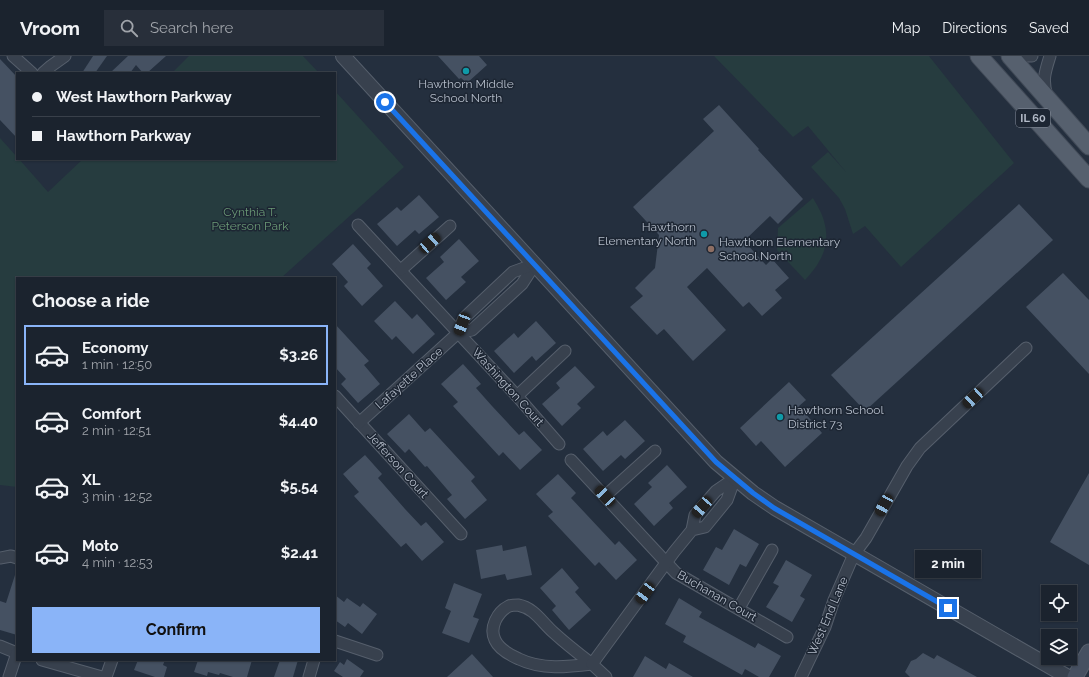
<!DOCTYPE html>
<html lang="en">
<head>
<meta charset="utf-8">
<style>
	body { margin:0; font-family:Raleway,sans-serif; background:#282f3a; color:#f1f3f6; height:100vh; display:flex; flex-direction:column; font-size:15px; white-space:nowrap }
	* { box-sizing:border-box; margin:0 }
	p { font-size:13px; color:#a0a4aa }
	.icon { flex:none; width:22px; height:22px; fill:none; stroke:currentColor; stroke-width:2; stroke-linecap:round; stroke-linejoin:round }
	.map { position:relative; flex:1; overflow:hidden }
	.sheet { position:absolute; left:16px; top:221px; width:320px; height:384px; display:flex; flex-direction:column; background:#1b232e; border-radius:0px; box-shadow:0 1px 3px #0004,0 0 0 1px #39404a }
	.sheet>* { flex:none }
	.guide { position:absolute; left:16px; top:16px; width:320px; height:88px; border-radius:0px; box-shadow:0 1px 3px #0004,0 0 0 1px #39404a; display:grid; align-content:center; height:88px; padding:0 16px; background:#1b232e }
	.fabs { position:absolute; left:1041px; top:529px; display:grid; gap:8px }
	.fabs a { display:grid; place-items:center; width:36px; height:36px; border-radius:0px; background:#1b232e; box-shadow:0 1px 3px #0004,0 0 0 1px #39404a; font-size:20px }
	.end { position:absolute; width:18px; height:18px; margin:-9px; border:5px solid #1a73e8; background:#fff; box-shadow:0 0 0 2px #fff }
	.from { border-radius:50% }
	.bubble { position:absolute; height:28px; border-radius:0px; background:#1b232e; box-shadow:0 1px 3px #0004,0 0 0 1px #39404a; font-size:13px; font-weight:700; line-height:28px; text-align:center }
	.car { position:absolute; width:12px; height:24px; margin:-12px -6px; border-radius:5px; box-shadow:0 0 3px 1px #0007; background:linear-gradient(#222 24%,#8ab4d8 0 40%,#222 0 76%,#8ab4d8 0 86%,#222 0) }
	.guide b { display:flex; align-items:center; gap:14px; height:38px; font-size:15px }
	.guide b+b { border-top:1px solid #39404a }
	.guide i { width:10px; height:10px; background:#f1f3f6 }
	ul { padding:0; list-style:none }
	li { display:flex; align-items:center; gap:12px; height:60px; margin:0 8px 6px; padding:0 8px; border:2px solid transparent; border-radius:0px }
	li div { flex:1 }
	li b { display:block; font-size:15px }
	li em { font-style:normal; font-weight:700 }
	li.active { border-color:#8ab4f8 }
	li>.icon { width:36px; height:36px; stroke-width:1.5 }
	h2 { padding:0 16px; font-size:18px; line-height:48px }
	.button { display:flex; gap:8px; margin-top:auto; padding:8px 16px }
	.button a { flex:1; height:46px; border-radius:0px; background:#8ab4f8; color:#111; font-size:16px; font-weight:700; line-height:46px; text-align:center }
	header { display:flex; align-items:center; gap:24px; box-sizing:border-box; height:56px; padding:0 20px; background:#1b232e; border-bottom:1px solid #39404a }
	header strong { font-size:19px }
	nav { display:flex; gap:22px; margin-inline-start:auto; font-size:14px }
	.search { width:280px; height:36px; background:#282f3a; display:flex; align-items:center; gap:10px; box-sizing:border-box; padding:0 14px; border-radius:0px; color:#a0a4aa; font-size:15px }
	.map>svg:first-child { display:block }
</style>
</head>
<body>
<header>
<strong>Vroom</strong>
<div class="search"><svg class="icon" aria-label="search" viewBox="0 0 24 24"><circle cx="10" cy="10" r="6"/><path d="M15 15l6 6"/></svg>Search here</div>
<nav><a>Map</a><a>Directions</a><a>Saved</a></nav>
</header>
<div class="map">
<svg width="1089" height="621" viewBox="0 0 1089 621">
	<rect width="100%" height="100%" fill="#242f3e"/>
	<!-- green -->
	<g fill="#263c3f">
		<polygon points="189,0 303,0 319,17 172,17"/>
		<polygon points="714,0 929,0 1014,107 901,211 865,170 853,178 845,153 839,142 811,111 828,96 846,116 808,70 793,81"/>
		<polygon points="335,35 404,111 281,222 17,222 17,431 0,429 0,82 17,101 17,103 19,103 48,136 83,103 335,103"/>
		<path d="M813 142C817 149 822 157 824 165 831 189 821 207 805 224L777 194 778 172Z"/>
	</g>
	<!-- building -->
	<g fill="#455162">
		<polygon points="93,0 107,0 95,17 82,17"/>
		<polygon points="128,0 166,0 147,17 143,17 136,9 130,17 110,17"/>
		<polygon points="438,0 479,0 487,9 467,27 461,22 459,23"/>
		<polygon points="0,3 17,21 17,82 0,64"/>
		<polygon points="719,49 759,93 758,94 803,143 778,168 770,160 744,185 766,209 772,203 789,222 775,234 782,242 762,260 749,246 743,251 707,212 687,231 726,274 693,305 664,273 657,279 630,251 643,240 635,232 655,212 659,179 633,151 714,75 703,63"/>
		<polygon points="419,139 439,161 419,178 415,174 397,190 377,168 397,151 401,155"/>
		<polygon points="1019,148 1053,184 865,355 831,319"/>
		<polygon points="459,183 479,205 461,221 466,226 446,244 426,222 444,206 440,201"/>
		<polygon points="353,188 371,208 367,212 383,230 362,250 344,230 348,226 332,208"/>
		<polygon points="1063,217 1089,244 1089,318 1026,251"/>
		<polygon points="395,245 412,263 417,258 435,278 413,298 396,280 392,284 374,265"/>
		<polygon points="536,265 556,287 536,305 532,300 514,317 494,295 514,277 518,282"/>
		<polygon points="335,268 369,305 364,309 380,328 358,347 341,328 346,323 335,311"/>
		<polygon points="463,308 481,328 476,332 492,350 519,379 524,375 542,394 520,414 503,396 499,400 453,350 458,346 441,328"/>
		<polygon points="575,310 595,331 577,348 581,352 562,370 542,348 560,332 556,327"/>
		<polygon points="789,326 806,344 799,350 822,377 785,411 761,385 756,390 740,372"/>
		<polygon points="409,358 425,376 430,372 475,421 471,425 487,444 465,463 447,443 452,439 427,410 425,411 409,393 405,397 387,378"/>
		<polygon points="625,364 645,385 625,403 621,399 603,415 583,393 603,375 607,380"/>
		<polygon points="365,399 382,418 378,422 405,453 421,470 426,466 444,486 422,505 406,487 401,491 354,440 359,436 343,418"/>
		<polygon points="667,409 687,431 669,447 673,452 654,470 634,448 652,431 648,427"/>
		<polygon points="1089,417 1089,509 1050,486"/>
		<polygon points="558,418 576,437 571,442 615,489 619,485 637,504 616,524 599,506 595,510 548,460 553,456 536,438"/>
		<polygon points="734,473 759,488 746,511 740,508 729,529 703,514 716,491 722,494"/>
		<polygon points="502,489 503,495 526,490 532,519 507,524 505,518 481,523 476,494"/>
		<polygon points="786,504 812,519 800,540 805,543 792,566 766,551 779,530 773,527"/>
		<polygon points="562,512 579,532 575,536 591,554 569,574 552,554 556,550 540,532"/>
		<polygon points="15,519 17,519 17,579 0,574 0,545 6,547"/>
		<polygon points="454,527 482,538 473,561 479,563 469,587 442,577 451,555 445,552"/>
		<polygon points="335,539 344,546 347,542 360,551 363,547 377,558 362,578 348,567 345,571 335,564"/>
		<polygon points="679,542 702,556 699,561 755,592 758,587 781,600 769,621 759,621 745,613 742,619 683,586 686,580 665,568"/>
		<polygon points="923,597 934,603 937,599 977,621 910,621 905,616 911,605 916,603"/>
		<polygon points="472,598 493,621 447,621"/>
		<polygon points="645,600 666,613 669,607 693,621 633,621"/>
		<polygon points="347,603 364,615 360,621 343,621 334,615 340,606 344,609"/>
		<polygon points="138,604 165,604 163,609 167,611 164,621 155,621 134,614"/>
		<polygon points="198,604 252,604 247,621 233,621 220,617 219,619 208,616 207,620 194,616"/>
		<polygon points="280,604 298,604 293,621 274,621"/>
	</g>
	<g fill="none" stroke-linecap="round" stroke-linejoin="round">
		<!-- minor casing -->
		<g stroke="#565f6c" stroke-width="13">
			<g id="minor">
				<polyline points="13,0 32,17"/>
				<polyline points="1026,0 1032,0"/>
				<polyline points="43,17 51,10 65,0"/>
				<path d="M1047 40C1042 24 1045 16 1050 0"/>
				<polyline points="358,169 517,340 559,388"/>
				<polyline points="401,214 450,170"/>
				<polyline points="458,277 472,274 522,228 535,208"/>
				<polyline points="335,340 461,478"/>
				<polyline points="517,340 565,295"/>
				<polyline points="359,367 458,277 464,262 513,216 535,208"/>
				<polyline points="571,404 676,517 787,581"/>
				<polyline points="605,440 655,395"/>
				<polyline points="0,502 11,500 17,502"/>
				<path d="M518 549C534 552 541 565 553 576 565 587 579 598 592 608 567 611 542 614 519 603 510 599 499 593 495 584 489 572 497 556 509 550 512 549 515 549 518 549Z"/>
				<polyline points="739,552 772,494"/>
				<polyline points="335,585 377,599"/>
				<polyline points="0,590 17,597"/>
				<polyline points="42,604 102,621"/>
				<polyline points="9,621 17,597"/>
				<polyline points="106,621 112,604"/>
				<polyline points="309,621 314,604"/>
				<polyline points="606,621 592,608 674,496 692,474 695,459 716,435 735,422 727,444 705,471 692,474"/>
				<polyline points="801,621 825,571 834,544 854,498 866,482 907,410 920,392 1026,292"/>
			</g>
		</g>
		<!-- tertiary casing -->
		<g stroke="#565f6c" stroke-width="16">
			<polyline id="tertiary" points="343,0 716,406 753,437 775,452 1068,621"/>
		</g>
		<!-- secondary casing -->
		<g stroke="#565f6c" stroke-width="17">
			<polyline id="secondary" points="1075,621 1089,596"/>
		</g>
		<!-- primary casing -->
		<g stroke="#414a57" stroke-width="19">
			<g id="primary">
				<polyline points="979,0 1089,123"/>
				<polyline points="1010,0 1089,90"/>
			</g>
		</g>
		<!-- minor -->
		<use href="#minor" stroke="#38414e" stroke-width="11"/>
		<!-- tertiary -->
		<use href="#tertiary" stroke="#38414e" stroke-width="14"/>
		<!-- secondary -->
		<use href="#secondary" stroke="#465061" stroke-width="15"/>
		<!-- primary -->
		<use href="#primary" stroke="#56606e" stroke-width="17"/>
	</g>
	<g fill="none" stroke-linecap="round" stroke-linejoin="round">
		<!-- route -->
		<polyline stroke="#1a73e8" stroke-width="5" points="385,46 716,406 753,437 774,452 948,552"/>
	</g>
	<!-- markers -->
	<g fill="#0f9aa8" stroke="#1d2633" stroke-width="1.5">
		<circle cx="466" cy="15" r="4"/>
		<circle cx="704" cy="178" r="4"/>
		<circle cx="780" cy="361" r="4"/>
	</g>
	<circle fill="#8d6e63" stroke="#1d2633" stroke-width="1.5" cx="711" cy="193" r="4"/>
	<g text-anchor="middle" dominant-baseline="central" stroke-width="3" stroke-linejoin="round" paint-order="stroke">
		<!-- shield labels -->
		<rect fill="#1d2633" stroke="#878f9c" stroke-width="1" x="1016" y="53" width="34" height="18" rx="3"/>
		<g font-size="11" font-weight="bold" fill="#b4bcc9">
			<text x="1033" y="62">IL 60</text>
		</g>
		<!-- poi labels -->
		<g font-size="12" fill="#b4bcc9" stroke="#1d2633" text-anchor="start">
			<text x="466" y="28" text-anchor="middle">Hawthorn Middle<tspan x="466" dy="14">School North</tspan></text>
			<text x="696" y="171" text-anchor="end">Hawthorn<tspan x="696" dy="14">Elementary North</tspan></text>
			<text x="719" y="186">Hawthorn Elementary<tspan x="719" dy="14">School North</tspan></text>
			<text x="788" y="354">Hawthorn School<tspan x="788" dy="14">District 73</tspan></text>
		</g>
		<!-- park labels -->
		<g font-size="12" fill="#6b9a76" stroke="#1d2633">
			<text x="250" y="156">Cynthia T.<tspan x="250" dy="14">Peterson Park</tspan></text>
		</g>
		<!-- street labels -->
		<g font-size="12" fill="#b4bcc9" stroke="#1d2633">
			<text transform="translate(409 322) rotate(-42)">Lafayette Place</text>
			<text transform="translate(508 331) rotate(48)">Washington Court</text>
			<text transform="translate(398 409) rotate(48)">Jefferson Court</text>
			<text transform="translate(717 540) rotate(30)">Buchanan Court</text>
			<text transform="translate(828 560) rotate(-67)">West End Lane</text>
		</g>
	</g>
</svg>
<div class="fabs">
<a><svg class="icon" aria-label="locate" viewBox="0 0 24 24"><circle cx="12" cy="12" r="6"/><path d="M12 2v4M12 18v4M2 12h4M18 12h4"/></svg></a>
<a><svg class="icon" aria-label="layers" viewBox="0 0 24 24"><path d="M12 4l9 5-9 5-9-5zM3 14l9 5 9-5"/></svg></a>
</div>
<i class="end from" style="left:385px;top:46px"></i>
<i class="end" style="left:948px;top:552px"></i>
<div class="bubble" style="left:915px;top:494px;width:66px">2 min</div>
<i class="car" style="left:430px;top:187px;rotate:48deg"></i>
<i class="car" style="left:462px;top:268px;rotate:201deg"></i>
<i class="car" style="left:973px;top:342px;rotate:227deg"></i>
<i class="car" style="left:605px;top:440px;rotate:317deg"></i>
<i class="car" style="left:884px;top:449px;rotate:209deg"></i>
<i class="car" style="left:702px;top:451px;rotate:221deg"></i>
<i class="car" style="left:645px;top:537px;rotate:216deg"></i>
<div class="guide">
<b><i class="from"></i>West Hawthorn Parkway</b>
<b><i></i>Hawthorn Parkway</b>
</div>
<section class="sheet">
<h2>Choose a ride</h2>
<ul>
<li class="active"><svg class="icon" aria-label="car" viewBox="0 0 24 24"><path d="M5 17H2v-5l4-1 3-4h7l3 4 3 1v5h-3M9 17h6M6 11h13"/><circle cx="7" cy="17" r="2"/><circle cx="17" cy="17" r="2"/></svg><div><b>Economy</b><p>1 min · 12:50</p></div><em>$3.26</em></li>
<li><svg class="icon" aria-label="car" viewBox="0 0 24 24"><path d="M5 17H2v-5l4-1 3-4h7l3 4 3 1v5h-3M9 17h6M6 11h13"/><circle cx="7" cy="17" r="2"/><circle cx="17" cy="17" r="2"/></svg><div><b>Comfort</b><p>2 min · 12:51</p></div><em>$4.40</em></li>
<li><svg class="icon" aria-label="car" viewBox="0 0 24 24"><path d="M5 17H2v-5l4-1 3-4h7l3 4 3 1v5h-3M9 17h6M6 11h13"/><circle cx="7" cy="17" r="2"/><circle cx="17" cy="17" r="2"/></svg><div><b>XL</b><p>3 min · 12:52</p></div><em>$5.54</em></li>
<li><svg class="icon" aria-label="car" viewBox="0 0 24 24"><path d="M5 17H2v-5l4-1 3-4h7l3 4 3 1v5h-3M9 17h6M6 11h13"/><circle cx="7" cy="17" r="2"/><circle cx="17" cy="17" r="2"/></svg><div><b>Moto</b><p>4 min · 12:53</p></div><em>$2.41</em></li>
</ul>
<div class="button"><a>Confirm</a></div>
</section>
</div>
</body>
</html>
